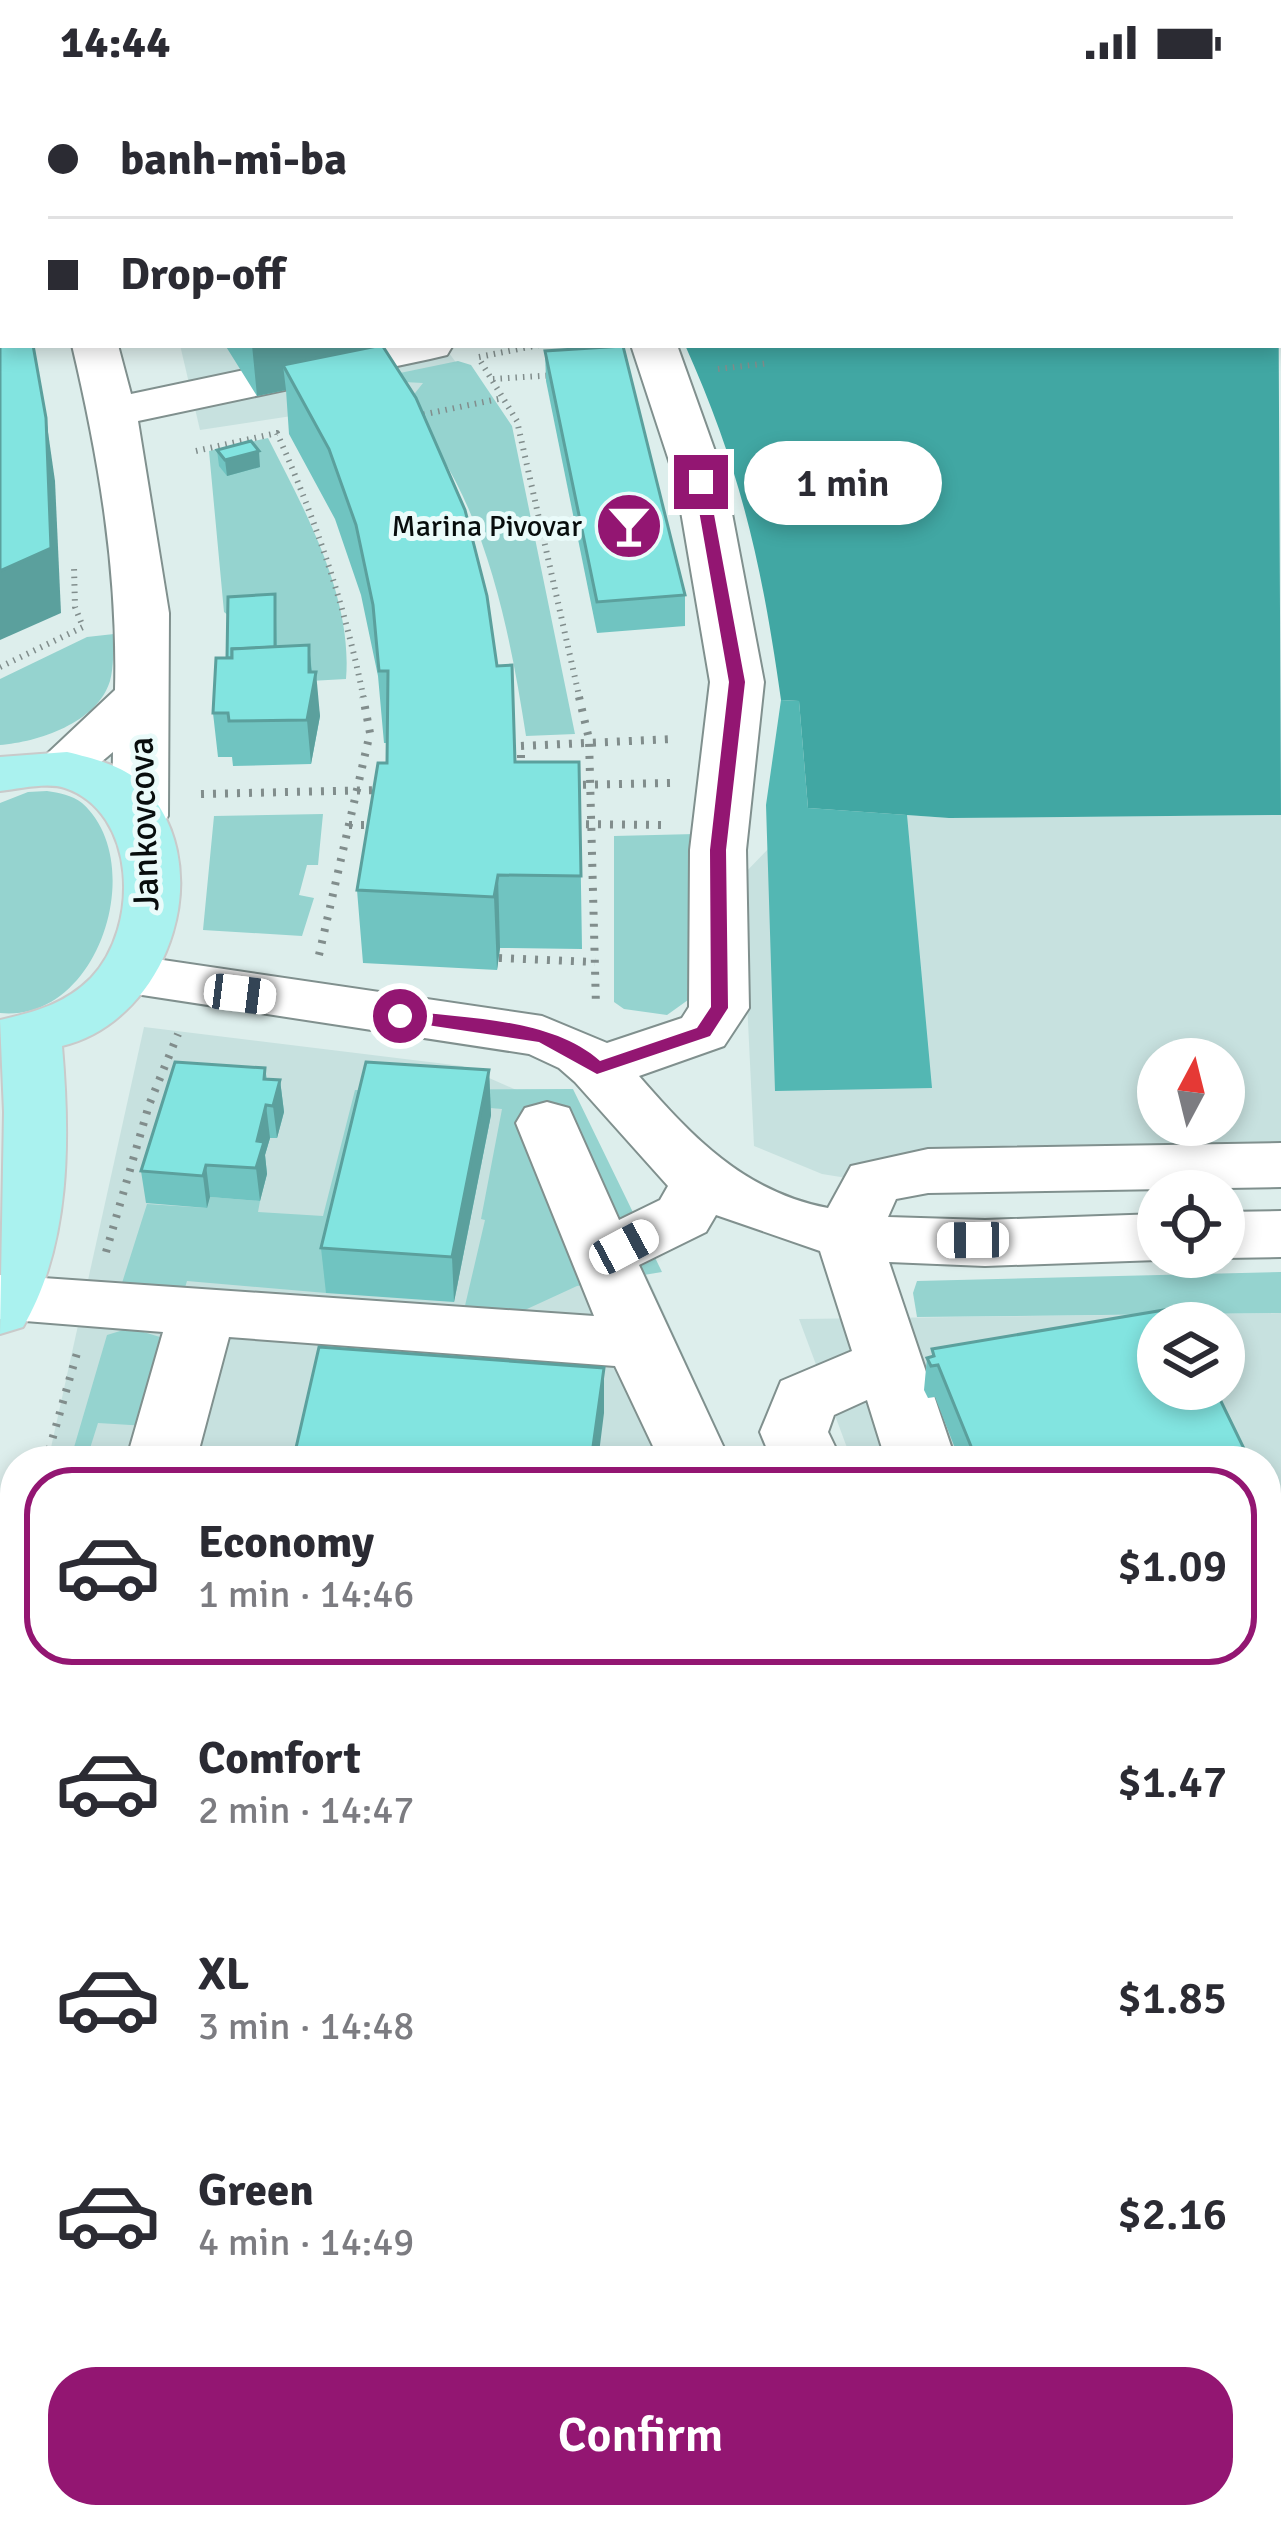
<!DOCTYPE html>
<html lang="en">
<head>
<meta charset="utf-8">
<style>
	body { margin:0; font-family:Signika,sans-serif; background:#f2f2f3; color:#2b2b33; height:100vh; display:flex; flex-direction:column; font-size:45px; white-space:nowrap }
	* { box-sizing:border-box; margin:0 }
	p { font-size:39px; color:#7c7c81 }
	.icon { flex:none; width:66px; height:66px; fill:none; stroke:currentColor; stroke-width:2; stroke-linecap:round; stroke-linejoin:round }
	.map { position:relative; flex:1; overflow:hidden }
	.sheet { position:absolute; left:0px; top:1362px; width:1281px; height:1083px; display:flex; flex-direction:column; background:#fff; border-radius:48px 48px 0 0; box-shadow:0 6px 18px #0003 }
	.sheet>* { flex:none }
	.top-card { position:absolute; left:0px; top:0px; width:1281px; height:264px; box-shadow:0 6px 18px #0003; display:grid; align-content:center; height:264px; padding:0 48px; background:#fff }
	.needle { width:78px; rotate:7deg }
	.fabs { position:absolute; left:1137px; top:954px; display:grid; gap:24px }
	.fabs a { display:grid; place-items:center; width:108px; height:108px; border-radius:50%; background:#fff; box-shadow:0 6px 18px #0003; font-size:60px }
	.end { position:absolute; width:54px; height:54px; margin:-27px; border:15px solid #931672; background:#fff; box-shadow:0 0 0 6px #fff }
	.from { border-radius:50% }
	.bubble { position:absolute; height:84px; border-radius:42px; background:#fff; box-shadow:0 6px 18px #0003; font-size:39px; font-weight:600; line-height:84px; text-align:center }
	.car { position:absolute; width:36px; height:72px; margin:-36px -18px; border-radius:15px; box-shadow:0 0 9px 3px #0007; background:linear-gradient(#fff 24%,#345 0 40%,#fff 0 76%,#345 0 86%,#fff 0) }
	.top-card b { display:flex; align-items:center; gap:42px; height:114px; font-size:45px }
	.top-card b+b { border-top:3px solid #e1e1e2 }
	.top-card i { width:30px; height:30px; background:#2b2b33 }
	ul { padding:21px 0 0; list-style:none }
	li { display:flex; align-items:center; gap:36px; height:198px; margin:0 24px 18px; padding:0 24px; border:6px solid transparent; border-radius:48px }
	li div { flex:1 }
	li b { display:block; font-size:45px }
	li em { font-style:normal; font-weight:600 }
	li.active { border-color:#931672 }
	li>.icon { width:108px; height:108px; stroke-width:1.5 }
	.primary-button { display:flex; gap:24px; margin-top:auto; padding:24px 48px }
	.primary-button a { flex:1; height:138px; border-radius:48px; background:#931672; color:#fff; font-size:48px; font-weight:600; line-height:138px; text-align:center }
	.status { display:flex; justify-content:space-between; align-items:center; height:84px; padding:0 60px; background:#fff; direction:ltr }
	.status svg { height:33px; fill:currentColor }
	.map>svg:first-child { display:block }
</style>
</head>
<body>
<div class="status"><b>14:44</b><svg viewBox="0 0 49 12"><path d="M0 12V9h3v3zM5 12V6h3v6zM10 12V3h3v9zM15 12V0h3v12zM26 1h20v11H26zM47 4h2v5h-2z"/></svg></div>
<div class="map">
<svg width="1281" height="2444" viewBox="0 0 1281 2444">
	<rect width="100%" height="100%" fill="#ddeeec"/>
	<!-- built -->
	<g fill="#c7e1df" fill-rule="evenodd">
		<polygon points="180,261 443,261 475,304 200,346"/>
		<path d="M808 724 949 734 1281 731V1098L928 1107 822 1090 754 1062 741 793ZM1158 975H1224V1041H1158Z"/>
		<polygon points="144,943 462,982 573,1031 732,1377 48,1377"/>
		<path d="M1281 1229V2444H1124L1125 2430H1266V1377H852L799 1235ZM1158 1239H1224V1305H1158Z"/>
		<polygon points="15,1525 15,2430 973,2430 974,2444 0,2444 0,1592"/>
	</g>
	<!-- green -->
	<g fill="#95d3cf">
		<path d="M458 277 471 281 512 342 575 650 526 652C509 542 483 407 404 323L423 299 366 296Z"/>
		<path d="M268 354C304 425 353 512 346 595L310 597 224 528 209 367Z"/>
		<path d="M114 550C113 564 114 583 110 597 97 639 38 658 0 661V595L87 553Z"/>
		<path d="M47 707C59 709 72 711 82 719 149 778 99 939 0 929V719L28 708Z"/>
		<polygon points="323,730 318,781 307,781 299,811 314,814 302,852 203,846 214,732"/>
		<polygon points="695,750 695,911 667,931 624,925 614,918 614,752"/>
		<polygon points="573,1005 662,1188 577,1202 505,1235 464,1226 485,1136 481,1135 502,1025 431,1019 369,1023 326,1209 187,1197 183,1210 122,1199 147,1120 207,1124 210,1113 260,1117 258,1128 323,1132 355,1006"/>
		<polygon points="1281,1188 1281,1229 917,1233 913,1209 917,1197"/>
		<polygon points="130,1244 160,1253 169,1266 147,1342 98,1339 86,1377 70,1377 107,1251"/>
	</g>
	<!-- forest -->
	<polygon fill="#53b7b3" points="781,616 799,617 808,724 907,731 932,1004 775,1007 766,721"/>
	<!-- water -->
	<g fill="#41a7a3">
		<polygon points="517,0 1165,0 1168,3 519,3"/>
		<path d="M1278 120 1281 731 949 734 808 724 799 617 781 616C762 481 741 386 685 261H1278Z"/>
	</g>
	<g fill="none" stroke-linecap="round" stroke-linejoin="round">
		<!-- minor casing -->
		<g stroke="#80908e" stroke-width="4">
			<g id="minor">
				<polygon points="250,0 293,0 295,3 252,3"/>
				<polygon points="474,0 517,0 519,3 476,3"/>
				<polygon points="1152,0 1196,0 1198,3 1154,3"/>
				<polygon points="0,16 3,17 3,47 0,46"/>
				<polygon points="1278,81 1281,82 1281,110 1278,109"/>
				<polygon points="0,126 3,126 0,153"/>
				<path d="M72 261H118L131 310 363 261H453L447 271 430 275 138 337 169 529 168 732 160 744 140 749 120 744 112 732 113 668C89 688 74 704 40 696L32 684 115 606C118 488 99 375 72 261Z"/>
				<path d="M631 261H677L726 398 764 598 746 766 749 924 724 962 639 992C692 1053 744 1108 828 1124L851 1082 928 1065 1281 1059V1103L928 1109 896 1115 888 1133 985 1136 1158 1130V1173H1167L1158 1176 985 1182 889 1178 956 1377H886L867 1316 834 1331 828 1348 842 1377H772L760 1348 781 1297 852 1267 820 1167 716 1131 706 1148 639 1181 730 1377H660L615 1282 229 1253 196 1377H126L163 1248 0 1235V1191L594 1232 516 1039 525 1024 547 1018 569 1024 619 1136 660 1116 668 1102 575 998 559 984 529 970 129 909 108 904 99 890 108 876 129 871 542 932 607 959 682 934 689 923 690 766 710 598 676 398Z"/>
				<polygon points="1281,1127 1281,1173 1224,1174 1222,1173 1224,1128"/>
				<polygon points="1266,2006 1281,2011 1281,2085 1266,2080"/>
				<polygon points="1266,2418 1270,2444 1180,2444 1181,2430 1266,2430"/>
				<rect x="855" y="2430" width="90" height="14"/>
				<polygon points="1045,2430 1135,2430 1136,2444 1046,2444"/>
			</g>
		</g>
		<!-- major casing -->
		<g stroke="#c9caca" stroke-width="4">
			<path id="major" d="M67 668C88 673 120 681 136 695 224 774 171 936 62 962 70 1054 71 1161 23 1243L0 1250 4 1028 0 936C35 928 65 920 91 894 140 843 137 728 65 704 47 698 19 705 0 707V673Z"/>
		</g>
		<!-- path-far2 -->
		<g stroke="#818d8c" stroke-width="6" stroke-dasharray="1.5 6" stroke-linecap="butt">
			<polyline points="479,273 539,261"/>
			<polyline points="481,278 517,337 580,616"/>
			<polyline points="718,285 770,279"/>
			<polyline points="493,295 556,291"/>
			<polyline points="416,332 503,314"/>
			<path d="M196 367 277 349C316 437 345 521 364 616"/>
			<polyline points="0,583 83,543 75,523 74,483"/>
		</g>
		<!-- path-far1 -->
		<g stroke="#818d8c" stroke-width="8" stroke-dasharray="3 9" stroke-linecap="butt">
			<polyline points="579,613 589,655 596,923"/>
			<polyline points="521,686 521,662 673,655"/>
			<polyline points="571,701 670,699"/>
			<polyline points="201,710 379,706"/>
			<polyline points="574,740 661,741"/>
			<polyline points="349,741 378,741"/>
			<polyline points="319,871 370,649 363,613"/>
			<polyline points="499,874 595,878"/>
			<polyline points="106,1168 149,1021 178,950"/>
			<polyline points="46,1377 77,1269"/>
		</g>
		<!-- path -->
		<g stroke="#818d8c" stroke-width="9" stroke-dasharray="3 10" stroke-linecap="butt">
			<polyline points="0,1536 15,1484"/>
			<polyline points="0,1884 15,1886"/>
			<polyline points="1266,1958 1281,1957"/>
			<polyline points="0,2049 15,2049"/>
			<polyline points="0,2115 15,2060"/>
			<polyline points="0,2320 15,2274"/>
			<polyline points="0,2411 15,2413"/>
			<polyline points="174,2430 180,2430"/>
			<polyline points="714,2444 715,2430"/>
		</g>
		<!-- minor -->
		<use href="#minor" fill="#fff" fill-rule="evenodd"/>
		<!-- major -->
		<use href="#major" fill="#aaf2ef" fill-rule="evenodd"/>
	</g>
	<!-- wall -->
	<g fill="#70c4c1">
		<polygon points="63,0 195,0 197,3 65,3"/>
		<rect x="344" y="0" width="132" height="3"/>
		<polygon points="225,261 363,261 497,582 515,678 579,678 582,865 500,864 497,886 363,879 357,806 387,679 387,659 384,659 378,592 361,511 335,435 289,350 286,306 257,312"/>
		<polygon points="545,267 685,511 685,542 597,549 546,297"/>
		<polygon points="217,366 260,383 227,392 219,382"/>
		<polygon points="275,510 277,563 309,561 312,588 320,632 311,680 233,682 232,673 218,673 213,629 227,574"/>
		<polygon points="265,984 267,996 280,996 284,1028 277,1054 270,1054 265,1071 267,1090 260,1117 210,1113 207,1124 146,1119 141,1087"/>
		<polygon points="489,986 491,1031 454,1218 326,1209 321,1164"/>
		<polygon points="932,1265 1250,1377 960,1377 935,1313 928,1314 924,1306 927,1274 932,1273"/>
		<polygon points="1266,1411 1281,1442 1281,1912 1266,1909"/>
	</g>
	<!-- shaded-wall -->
	<g fill="#5ba09d">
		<rect x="359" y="0" width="117" height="3"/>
		<polygon points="252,261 363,261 365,290 283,281 286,306 257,312"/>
		<polygon points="46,334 55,397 61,529 0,556 0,487"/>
		<polygon points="259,367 260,383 227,392 225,376"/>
		<polygon points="309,561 313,603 316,588 320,632 311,680 307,636"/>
		<polygon points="498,791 500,864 497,886 494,813"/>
		<polygon points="489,986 491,1031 454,1218 452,1173"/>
		<polygon points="280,996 284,1028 277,1054 273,1022"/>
		<polygon points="266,1021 270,1054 265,1071 267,1090 260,1117 256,1084 257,1057"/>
		<polygon points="206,1081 210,1113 207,1124 203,1092"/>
		<polygon points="604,1284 604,1329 598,1377 591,1377"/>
	</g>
	<!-- building -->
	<g fill="#82e4e0" stroke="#5ba09d" stroke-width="3">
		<polygon points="87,0 195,0 197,3 89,3"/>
		<polygon points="0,143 3,152 3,261 33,261 46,334 51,464 0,487"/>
		<polygon points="382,261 416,314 465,426 487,512 497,582 512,581 515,678 579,678 581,792 498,791 494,813 357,806 378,679 387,679 388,587 379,587 373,521 356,441 329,365 283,281"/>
		<polygon points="623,262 685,511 597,518 545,267"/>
		<polygon points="251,357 259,367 225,376 217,366"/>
		<polygon points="275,510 275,563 232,565 232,574 227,574 228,513"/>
		<polygon points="309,561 309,588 316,588 307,636 229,637 228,629 213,629 216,574 232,574 232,565"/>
		<polygon points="175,978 265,984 264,995 280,996 273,1022 266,1021 257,1057 264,1058 256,1084 206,1081 203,1092 141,1087"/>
		<polygon points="366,978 489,986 452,1173 321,1164"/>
		<polygon points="1176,1224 1183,1239 1158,1239 1158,1305 1215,1305 1250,1377 977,1377 938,1281 931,1282 927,1274 934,1272 932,1265"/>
		<polygon points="319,1263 604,1284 591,1377 293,1377"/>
		<polygon points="1266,1411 1281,1442 1281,1880 1266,1877"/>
	</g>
	<!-- route -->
	<path fill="#931672" d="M701 394 708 398 745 598 726 766 728 924 710 952 597 990 539 958 394 936V928L400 926C464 935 550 933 600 977L697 944 711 923 710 766 729 598 694 398Z"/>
	<!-- icons -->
	<defs>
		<g id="bar-disc" transform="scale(3.45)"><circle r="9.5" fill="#931672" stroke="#eafbfa"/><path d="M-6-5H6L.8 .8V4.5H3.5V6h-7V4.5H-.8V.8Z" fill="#fff"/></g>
	</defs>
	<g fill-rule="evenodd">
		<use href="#bar-disc" x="629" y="442"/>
	</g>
	<g text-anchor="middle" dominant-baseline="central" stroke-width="10" stroke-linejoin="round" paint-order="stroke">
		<!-- far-poi labels -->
		<g font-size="30" fill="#080d0d" stroke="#eafbfa" text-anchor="end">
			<text x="582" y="442">Marina Pivovar</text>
		</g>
		<!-- street labels -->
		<g font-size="36" fill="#080d0d" stroke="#eafbfa">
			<text transform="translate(144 740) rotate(-92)">Jankovcova</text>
		</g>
	</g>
</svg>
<div class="fabs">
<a><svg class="needle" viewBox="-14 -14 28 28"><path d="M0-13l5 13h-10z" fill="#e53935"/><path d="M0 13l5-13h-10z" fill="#7c7c81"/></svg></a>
<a><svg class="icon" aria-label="locate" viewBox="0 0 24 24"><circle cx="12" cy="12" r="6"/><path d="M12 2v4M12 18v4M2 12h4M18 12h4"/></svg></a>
<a><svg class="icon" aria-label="layers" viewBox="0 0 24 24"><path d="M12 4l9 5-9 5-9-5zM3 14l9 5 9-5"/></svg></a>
</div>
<i class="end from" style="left:400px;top:932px"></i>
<i class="end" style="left:701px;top:398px"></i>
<div class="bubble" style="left:744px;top:357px;width:198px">1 min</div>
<i class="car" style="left:240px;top:910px;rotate:97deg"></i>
<i class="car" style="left:973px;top:1156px;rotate:269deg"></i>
<i class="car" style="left:624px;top:1163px;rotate:62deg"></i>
<div class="top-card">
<b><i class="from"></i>banh-mi-ba</b>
<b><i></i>Drop-off</b>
</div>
<section class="sheet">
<ul>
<li class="active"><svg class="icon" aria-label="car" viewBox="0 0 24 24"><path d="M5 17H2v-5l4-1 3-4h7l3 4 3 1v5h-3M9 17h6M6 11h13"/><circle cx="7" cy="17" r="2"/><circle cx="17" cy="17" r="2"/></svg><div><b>Economy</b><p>1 min · 14:46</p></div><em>$1.09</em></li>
<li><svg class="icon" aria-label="car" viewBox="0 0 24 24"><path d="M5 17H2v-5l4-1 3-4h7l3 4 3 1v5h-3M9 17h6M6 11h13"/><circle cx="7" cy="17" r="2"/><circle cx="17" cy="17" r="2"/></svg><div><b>Comfort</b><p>2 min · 14:47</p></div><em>$1.47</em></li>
<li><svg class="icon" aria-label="car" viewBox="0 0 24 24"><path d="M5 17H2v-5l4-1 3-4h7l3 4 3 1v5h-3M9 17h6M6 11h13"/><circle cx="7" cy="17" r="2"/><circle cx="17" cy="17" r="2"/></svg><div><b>XL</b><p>3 min · 14:48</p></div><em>$1.85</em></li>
<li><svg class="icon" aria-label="car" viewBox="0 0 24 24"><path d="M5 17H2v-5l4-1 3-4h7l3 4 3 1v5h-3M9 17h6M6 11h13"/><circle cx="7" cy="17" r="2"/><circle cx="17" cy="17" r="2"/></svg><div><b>Green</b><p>4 min · 14:49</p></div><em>$2.16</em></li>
</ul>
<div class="primary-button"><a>Confirm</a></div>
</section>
</div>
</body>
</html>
